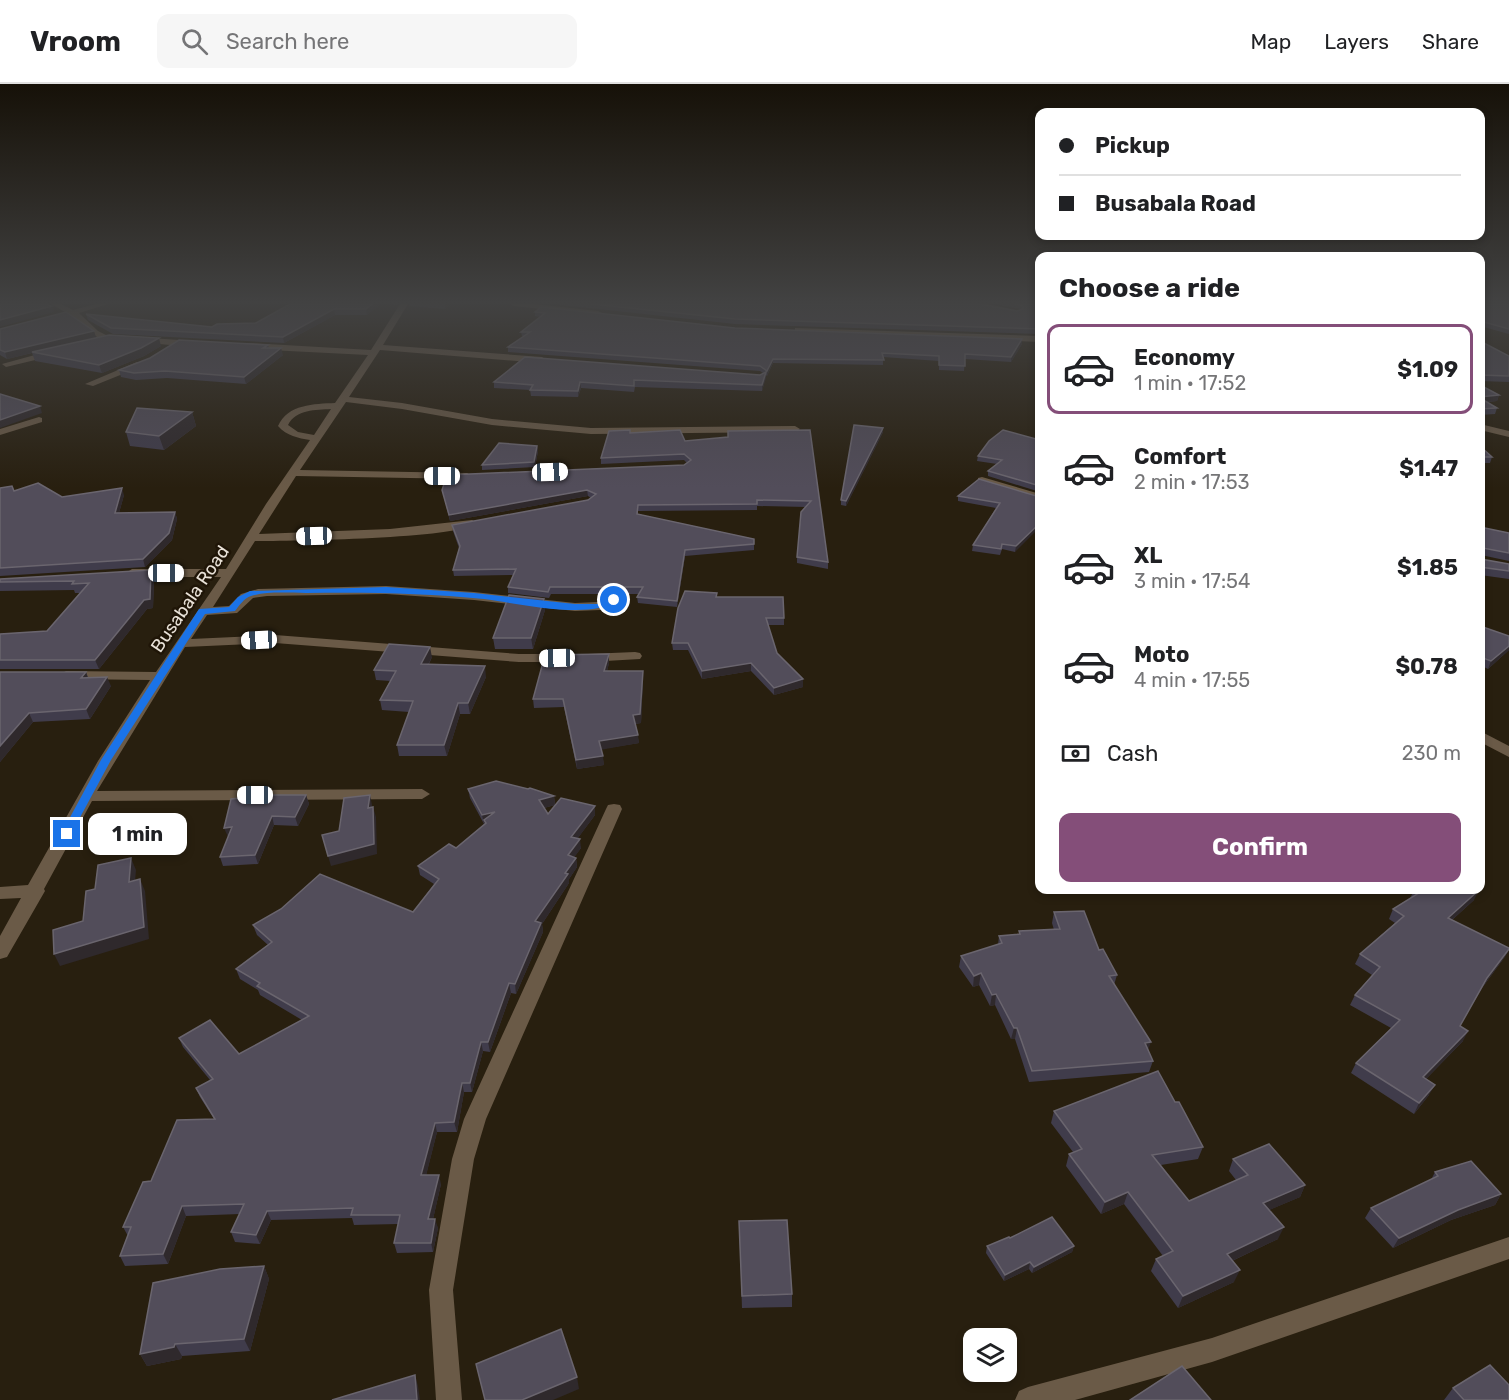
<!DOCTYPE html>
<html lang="en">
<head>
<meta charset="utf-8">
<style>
	body { margin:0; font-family:Rubik,sans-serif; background:#f6f6f6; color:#202124; height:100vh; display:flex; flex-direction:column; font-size:22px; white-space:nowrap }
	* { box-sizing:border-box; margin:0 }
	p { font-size:20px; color:#757577 }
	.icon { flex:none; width:33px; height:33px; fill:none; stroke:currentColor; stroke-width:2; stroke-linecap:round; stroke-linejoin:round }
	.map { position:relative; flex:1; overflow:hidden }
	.details { position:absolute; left:1035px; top:168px; width:450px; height:642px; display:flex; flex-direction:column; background:#fff; border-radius:12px; box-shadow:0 3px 9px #0003 }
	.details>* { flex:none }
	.banner { position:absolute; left:1035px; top:24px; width:450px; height:132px; border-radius:12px; box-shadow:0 3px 9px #0003; display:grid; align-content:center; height:132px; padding:0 24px; background:#fff }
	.tools { position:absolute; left:963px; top:1244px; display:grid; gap:12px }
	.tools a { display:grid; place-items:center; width:54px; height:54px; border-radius:12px; background:#fff; box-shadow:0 3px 9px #0003; font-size:30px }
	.end { position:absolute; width:27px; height:27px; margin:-14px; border:8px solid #1a73e8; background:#fff; box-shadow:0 0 0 3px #fff }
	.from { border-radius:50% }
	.bubble { position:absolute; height:42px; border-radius:12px; background:#fff; box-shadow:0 3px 9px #0003; font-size:20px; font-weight:700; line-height:42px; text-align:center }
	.car { position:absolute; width:18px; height:36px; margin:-18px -9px; border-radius:8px; box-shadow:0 0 4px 2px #0007; background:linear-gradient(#fff 24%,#345 0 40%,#fff 0 76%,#345 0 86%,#fff 0) }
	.banner b { display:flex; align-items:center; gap:21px; height:57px; font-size:22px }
	.banner b+b { border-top:2px solid #e0e0e0 }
	.banner i { width:15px; height:15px; background:#202124 }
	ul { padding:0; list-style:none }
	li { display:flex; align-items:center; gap:18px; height:90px; margin:0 12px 9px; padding:0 12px; border:3px solid transparent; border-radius:12px }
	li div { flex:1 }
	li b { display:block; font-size:22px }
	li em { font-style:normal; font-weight:700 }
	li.selected { border-color:#844e79 }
	li>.icon { width:54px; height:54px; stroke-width:1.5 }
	h2 { padding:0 24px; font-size:27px; line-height:72px }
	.pay { display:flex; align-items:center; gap:15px; height:66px; padding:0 24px; font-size:22px }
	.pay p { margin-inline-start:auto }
	.action { display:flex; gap:12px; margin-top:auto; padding:12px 24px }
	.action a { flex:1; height:69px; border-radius:12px; background:#844e79; color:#fff; font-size:24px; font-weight:700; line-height:69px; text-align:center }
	header { display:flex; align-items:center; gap:36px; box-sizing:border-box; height:84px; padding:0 30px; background:#fff; border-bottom:2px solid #e0e0e0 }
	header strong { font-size:28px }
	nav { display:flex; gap:33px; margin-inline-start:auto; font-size:21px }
	.search { width:420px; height:54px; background:#f6f6f6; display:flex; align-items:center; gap:15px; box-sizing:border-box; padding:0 21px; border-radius:12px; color:#757577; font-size:22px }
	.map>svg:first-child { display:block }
</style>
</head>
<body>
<header>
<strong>Vroom</strong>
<div class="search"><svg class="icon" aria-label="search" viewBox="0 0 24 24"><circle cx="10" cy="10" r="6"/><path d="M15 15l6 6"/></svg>Search here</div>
<nav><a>Map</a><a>Layers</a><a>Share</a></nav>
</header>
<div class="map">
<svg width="1509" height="1316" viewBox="0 0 1509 1316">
	<rect width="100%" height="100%" fill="#281f0f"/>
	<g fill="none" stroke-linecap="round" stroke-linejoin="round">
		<!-- minor -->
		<g fill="#6a5a47" fill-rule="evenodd">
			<path d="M51 220H61L73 226 96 220H108L79 229 98 247 106 251 194 257 198 260 194 263 101 255C87 249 79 232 64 232L65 228Z"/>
			<path d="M400 220H408L383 261 542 273 546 276 542 279 380 266 349 313 402 319 492 335 591 344 795 342 800 345 795 348 591 350 492 341 402 325 346 318 300 386 467 389 472 392 467 395 296 392 259 450 390 445 472 436 478 439C459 455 289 457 255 457L213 523 229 522 241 510 258 505 386 502 474 508 575 519 598 518 614 512 620 516 600 526 575 527 474 516 386 510 267 512 253 514 237 529 207 531 191 555 275 551 519 570H564L571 574 564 578H519L275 559 185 563 97 707 422 705 430 710 422 715 92 717 44 805 45 807 7 873 0 875V852L21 814 0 815V803L28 801 98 677 150 596 66 595 59 591 66 587 156 588 221 493H132L126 489 132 485H226L266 420 310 356C298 354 287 352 278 342 288 320 314 320 335 319L368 271 248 265 244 262 248 259 371 266ZM331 325 314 351 298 348 288 341C296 325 316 326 331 325Z"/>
			<polygon points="510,220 534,220 598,227 602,229 598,231 514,222"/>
			<polygon points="970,220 987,220 1021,227 1017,229"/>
			<polygon points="795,244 1040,252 1040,258 798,248 795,248"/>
			<polygon points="53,266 57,269 56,271 6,283 2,280"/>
			<polygon points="137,278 141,281 140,283 93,302 85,300"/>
			<polygon points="39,333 42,334 42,338 0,351 0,345"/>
			<polygon points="1480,340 1509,347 1509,353 1480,346"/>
			<polygon points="982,393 1040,410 1040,417 978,398 978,394"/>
			<polygon points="635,568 640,569 642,572 640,575 588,578 581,574 588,570"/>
			<polygon points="1480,647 1509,662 1509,673 1480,658"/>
			<polygon points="614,720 620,721 622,725 486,1035 474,1075 453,1206 462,1316 436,1316 429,1206 452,1075 464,1035 606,725 608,721"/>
			<polygon points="1509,1153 1509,1175 1212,1278 1075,1316 1015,1316 1019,1307 1028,1303 1212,1254"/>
		</g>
	</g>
	<!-- wall -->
	<g fill="#403c4b">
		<polygon points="290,220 398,220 397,221 380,220 367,231 335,231 284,259 113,250 88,236 86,230 212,243 256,239"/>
		<polygon points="409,220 451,220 445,225 409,222"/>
		<polygon points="553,220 979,220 1017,227 1021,225 996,220 1040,220 1040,250 735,240"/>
		<polygon points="1480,220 1509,220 1509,250 1480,242"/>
		<polygon points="535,228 735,244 1022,260 1011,278 965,275 964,287 939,286 939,277 883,273 883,281 773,279 767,292 766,291 762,307 635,303 634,308 581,304 578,313 531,312 530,306 494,304 494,298 760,291 763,289 760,287 508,268 508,263 524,252 522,252 521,248 540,233 535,232"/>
		<polygon points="0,245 96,253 52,264 161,262 144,272 102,289 35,277 32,269 7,275 0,271"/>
		<polygon points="1480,257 1509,272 1509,298 1480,297"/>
		<polygon points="268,261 269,264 283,271 246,300 167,294 136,296 121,293 119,286"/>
		<polygon points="1480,301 1499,311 1497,317 1487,318 1497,324 1495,330 1480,331"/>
		<polygon points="192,328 196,342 164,366 130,362 126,348"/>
		<polygon points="883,344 883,348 846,422 841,421 841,416"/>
		<polygon points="810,346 828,478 828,485 797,479 797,473 806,423 757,422 757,426 638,427 638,430 754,455 754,466 685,472 677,523 638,519 637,513 639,510 551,510 549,514 508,509 508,503 513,491 454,492 453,486 459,464 453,447 452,441 588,416 591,414 588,412 450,437 442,406 684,381 687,379 684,376 601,380 601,374 630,349 685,357"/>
		<polygon points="1040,356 1040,408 988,392 988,387 997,380 977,377 978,372"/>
		<polygon points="537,362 538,367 535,383 482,386 482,381"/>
		<polygon points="1480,362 1492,373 1490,379 1480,379"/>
		<polygon points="0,404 62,413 124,411 119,429 175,428 177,435 172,456 145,483 0,492"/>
		<polygon points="958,412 1040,413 1015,468 1002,465 1000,471 972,467 973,461 996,424 958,417"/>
		<polygon points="1480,443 1509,449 1509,477 1481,471 1481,475 1509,480 1509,495 1480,491"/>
		<polygon points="0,495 154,495 153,524 147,525 99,585 0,585 0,550 47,547 81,509 75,509 74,506 0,507"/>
		<polygon points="717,513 784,534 784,541 768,541 777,569 803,595 803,603 774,611 751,587 702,595 688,566 673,566 672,559"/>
		<polygon points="544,515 545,526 533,565 495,565 493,554"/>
		<polygon points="1480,542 1509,552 1509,566 1488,585 1480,581"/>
		<polygon points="432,573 429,580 486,593 470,630 460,630 447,672 399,672 397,661 409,628 382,626 380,616 390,597 376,596 374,586"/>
		<polygon points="609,579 607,587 643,587 643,595 641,639 635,640 639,659 601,665 604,681 577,685 564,623 534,624 533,615"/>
		<polygon points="0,588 86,588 88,593 111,602 90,635 33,638 0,678"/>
		<polygon points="468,705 554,712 555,721 544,724 548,730 595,731 577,755 581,764 574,773 576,774 577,783 569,795 569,799 542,840 543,848 516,910 511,909 490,968 483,967 472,1008 464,1008 457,1048 437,1048 426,1091 441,1100 433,1135 438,1144 433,1168 397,1169 394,1159 398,1140 354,1141 352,1134 271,1136 260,1160 235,1158 231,1148 240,1130 186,1132 168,1180 125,1182 120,1172 128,1152 123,1143 151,1097 214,1035 200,1013 196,1004 210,996 183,963 179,954 239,970 302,936 260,911 258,906 240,895 236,885 268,861 257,851 253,841 413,828 434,800 420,791 418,782 456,764 485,740 484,740 470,714"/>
		<polygon points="306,711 309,720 298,742 274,741 258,780 223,782 220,773 228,753"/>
		<polygon points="1414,807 1474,816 1452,836 1509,866 1504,874 1482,904 1460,942 1463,957 1426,995 1429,1011 1414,1030 1351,989 1356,979 1391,944 1350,921 1355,911 1372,891 1355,880 1360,870 1395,839 1389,835 1393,825 1410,814"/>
		<polygon points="1054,828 1099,866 1117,891 1114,901 1153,977 1149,988 1029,998 1015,955 1011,955 995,921 990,922 979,901 973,903 959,883 961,872 998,861 999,852 1019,850 1019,847 1054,846 1052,839"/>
		<polygon points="1175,1018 1203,1063 1198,1075 1161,1081 1189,1117 1236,1096 1229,1087 1233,1075 1305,1101 1300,1113 1269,1126 1278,1155 1232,1177 1234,1198 1178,1224 1151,1187 1156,1175 1163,1172 1124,1120 1101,1130 1066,1082 1069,1070 1073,1068 1051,1039 1054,1027"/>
		<polygon points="1435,1088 1501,1110 1495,1121 1451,1136 1393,1164 1365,1134 1371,1124 1431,1096"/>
		<polygon points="739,1137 792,1210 792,1223 742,1224"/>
		<polygon points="1010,1154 1074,1162 1072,1168 1032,1189 1029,1185 1004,1197 986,1169 987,1162"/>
		<polygon points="264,1182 269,1195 250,1267 182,1272 181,1275 147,1282 140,1270"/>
		<polygon points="1453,1304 1509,1316 1444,1316"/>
	</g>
	<!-- shaded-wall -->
	<g fill="#2f292c">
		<polygon points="372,220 380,220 367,231 366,225"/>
		<polygon points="445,220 451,220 445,225"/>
		<polygon points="52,222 54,228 0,243 0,236"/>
		<polygon points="334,225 335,231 284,259 283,253"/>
		<polygon points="94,247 96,253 7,275 5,268"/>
		<polygon points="159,254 161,262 144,272 102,289 99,281"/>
		<polygon points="1022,255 1022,260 1011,278 1011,273"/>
		<polygon points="281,264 283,271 246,300 244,293"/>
		<polygon points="773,275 773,279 767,292 767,287"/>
		<polygon points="766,288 766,294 762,307 762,301"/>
		<polygon points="580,298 581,304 578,313 578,307"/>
		<polygon points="1499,311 1497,317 1480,318 1480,313"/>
		<polygon points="40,322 42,329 0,344 0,336"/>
		<polygon points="192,328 196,342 164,366 159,352"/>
		<polygon points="883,344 883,348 846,422 846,417"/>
		<polygon points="537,362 538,367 535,383 534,378"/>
		<polygon points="122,404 124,411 117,436 115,429"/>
		<polygon points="587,406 588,412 450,437 449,431"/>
		<polygon points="175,428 177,435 172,456 145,483 143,475"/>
		<polygon points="1040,439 1040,443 1015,468 1016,462"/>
		<polygon points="685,466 685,472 677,523 677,517"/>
		<polygon points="151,486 154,495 153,524 147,525 99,585 95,576"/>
		<polygon points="544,515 545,526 533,565 531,554"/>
		<polygon points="1509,562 1509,566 1488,585 1491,577"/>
		<polygon points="430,563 432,573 423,590 421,580"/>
		<polygon points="609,570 609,579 605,596 604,587"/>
		<polygon points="751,579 751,587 702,595 702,587"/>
		<polygon points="485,582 486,593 470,630 468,619"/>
		<polygon points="643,587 643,595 641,639 633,640 633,631"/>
		<polygon points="86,588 89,598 81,594"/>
		<polygon points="107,593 111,602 90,635 86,625"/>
		<polygon points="803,595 803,603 774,611 774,604"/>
		<polygon points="458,619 460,630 447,672 444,661"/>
		<polygon points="29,629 33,638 0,678 0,662"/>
		<polygon points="638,651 639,659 600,666 599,657"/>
		<polygon points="603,672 604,681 577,685 576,676"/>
		<polygon points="306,711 309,720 298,742 295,733"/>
		<polygon points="370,711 372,721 370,734 368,724"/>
		<polygon points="554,712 555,721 540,725 539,716"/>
		<polygon points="595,722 595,731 572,762 571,753"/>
		<polygon points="373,723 376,733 377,770 331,782 328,772"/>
		<polygon points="495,728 484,736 485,740 484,740 482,731"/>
		<polygon points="272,732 274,741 258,780 255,771"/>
		<polygon points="232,743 235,752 228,753 224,744"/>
		<polygon points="580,755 581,764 569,781 568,771"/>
		<polygon points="131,774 136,786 134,809 129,798"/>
		<polygon points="576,774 577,783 569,795 569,799 542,840 543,848 516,910 515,900 535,837"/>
		<polygon points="140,795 145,807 149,855 60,882 54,870"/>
		<polygon points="1479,806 1474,816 1443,844 1448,834"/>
		<polygon points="1509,865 1504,874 1482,904 1487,894"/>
		<polygon points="981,889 979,901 973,903 974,892"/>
		<polygon points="509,899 511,909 490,968 488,958"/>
		<polygon points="996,910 995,921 990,922 992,911"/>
		<polygon points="1014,944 1017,944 1015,955 1011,955"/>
		<polygon points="1468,947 1463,957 1417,1004 1423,993"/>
		<polygon points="481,958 483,967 472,1008 470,999"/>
		<polygon points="1151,958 1147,969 1145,959"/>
		<polygon points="462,999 464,1008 457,1048 454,1038"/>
		<polygon points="1435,1001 1429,1011 1414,1030 1419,1019"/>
		<polygon points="435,1039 437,1048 424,1100 421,1091"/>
		<polygon points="439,1091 441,1100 431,1144 428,1135"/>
		<polygon points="1305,1101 1300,1113 1258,1131 1263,1119"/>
		<polygon points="1128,1108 1124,1120 1101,1130 1105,1118"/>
		<polygon points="1501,1110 1495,1121 1451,1136 1393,1164 1399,1154 1458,1126"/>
		<polygon points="182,1122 186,1132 168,1180 163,1170"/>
		<polygon points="267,1127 271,1136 260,1160 256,1151"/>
		<polygon points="435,1135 438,1144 433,1168 431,1159"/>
		<polygon points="1284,1143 1278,1155 1221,1182 1227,1170"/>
		<polygon points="1074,1162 1072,1168 1032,1189 1034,1183"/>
		<polygon points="1030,1178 1029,1185 1004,1197 1005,1191"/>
		<polygon points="264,1182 269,1195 250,1267 244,1255"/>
		<polygon points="1240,1186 1234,1198 1178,1224 1183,1212"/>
		<polygon points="175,1260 182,1272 181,1275 147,1282 140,1270"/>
		<polygon points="415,1291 418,1302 420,1316 417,1316"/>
		<polygon points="577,1293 579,1305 553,1316 522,1316"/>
	</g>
	<!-- building -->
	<g fill="#524d5a" stroke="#6a656e" stroke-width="1.5">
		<polygon points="0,220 45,220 52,222 0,236"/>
		<polygon points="290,220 372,220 366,225 334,225 283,253 111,244 86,230 212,243 217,240 256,239"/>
		<polygon points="591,220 979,220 1017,227 1023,225 1023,222 1015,220 1040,220 1040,245 735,235"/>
		<polygon points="1480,220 1509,220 1509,245 1480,237"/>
		<polygon points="541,223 735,244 1022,255 1011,273 965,270 965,282 939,281 939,272 882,269 884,276 773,275 767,287 760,282 508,263 530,248 521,248 545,229 535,228"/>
		<polygon points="66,228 94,247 5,268 0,266 0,245"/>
		<polygon points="109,251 159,254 141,264 99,281 32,268"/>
		<polygon points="179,256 268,261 263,264 281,264 244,293 165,287 134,289 119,286 150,274"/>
		<polygon points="1480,257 1509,272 1509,292 1480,291"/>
		<polygon points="525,273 760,291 766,288 762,301 634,296 634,302 580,298 578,307 530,306 533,301 494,298"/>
		<polygon points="1480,301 1499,311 1480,313"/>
		<polygon points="0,310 40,322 0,336"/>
		<polygon points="1480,314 1497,324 1480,325"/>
		<polygon points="137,324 192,328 159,352 126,348"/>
		<polygon points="854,341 883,344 846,417 841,416"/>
		<polygon points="630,346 630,349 680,346 685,357 728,353 728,347 810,346 828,478 797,473 801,428 811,417 757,416 757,420 638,421 637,430 754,455 754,460 685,466 677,517 637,513 643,503 550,503 548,508 508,503 516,485 453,486 460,462 452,441 588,416 596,410 587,406 449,431 442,406 447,391 684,381 691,376 684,370 601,374 609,347"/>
		<polygon points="1003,346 1040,356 1040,402 988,387 1002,376 978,372 989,357"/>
		<polygon points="499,359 537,362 534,378 482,381"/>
		<polygon points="1480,362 1492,373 1480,373"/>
		<polygon points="979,395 1040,413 1040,439 1016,462 1002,460 1001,465 973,461 1000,419 958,412"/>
		<polygon points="38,399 62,413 122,404 115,429 175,428 169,449 143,475 0,484 0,404 12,402 14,407"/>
		<polygon points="1480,443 1509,449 1509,469 1483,464 1481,466 1481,475 1509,480 1509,487 1480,483"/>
		<polygon points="151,486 150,515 144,516 95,576 0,576 0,550 47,547 89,499 72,500 74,497 0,498 0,495"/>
		<polygon points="685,507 717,509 716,513 783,513 784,534 766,534 777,569 803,595 774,604 751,579 702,587 688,559 672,559 678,524"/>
		<polygon points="509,511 544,515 531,554 493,554"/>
		<polygon points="1480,542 1509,552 1509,562 1491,577 1480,573"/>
		<polygon points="389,560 430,563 421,580 485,582 468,619 458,619 444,661 397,661 413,617 380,616 396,587 374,586"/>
		<polygon points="609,570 604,587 643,587 640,630 633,631 638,651 599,657 603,672 576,676 563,615 533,615 545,571"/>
		<polygon points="0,588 86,588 81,594 107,593 86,625 29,629 0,662"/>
		<polygon points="496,697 528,705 530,704 554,712 539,716 548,730 561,714 595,722 571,753 580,755 568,771 576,774 565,789 568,790 535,837 541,839 515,900 509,899 488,958 481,958 470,999 462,999 454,1038 435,1039 421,1091 439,1091 428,1135 435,1135 431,1159 394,1159 400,1131 351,1131 353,1124 267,1127 256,1151 231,1148 244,1120 182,1122 163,1170 120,1172 131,1143 123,1143 143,1098 151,1097 177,1036 215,1035 196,1004 213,995 179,954 210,936 239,970 309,932 257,902 260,899 236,885 272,858 253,841 281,825 320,790 413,828 439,795 418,782 449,760 456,764 486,739 484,736 495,728 482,731 468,705"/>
		<polygon points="269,711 306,711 295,733 272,732 255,771 220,773 232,743 224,744 231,715"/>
		<polygon points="370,711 368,724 373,723 374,760 328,772 322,751 339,747 344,714"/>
		<polygon points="131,774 129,798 140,795 144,843 54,870 53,846 83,837 86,807 95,805 98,781"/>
		<polygon points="1415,806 1479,806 1448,834 1509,864 1509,865 1487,894 1460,942 1468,947 1423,993 1435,1001 1419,1019 1356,979 1400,936 1355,911 1380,883 1360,870 1404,832 1393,825 1419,809 1414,807"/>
		<polygon points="1084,827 1099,866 1103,865 1117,891 1109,892 1151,958 1145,959 1153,977 1032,987 1017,944 1014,944 996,910 992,911 981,889 974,892 961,872 1002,859 999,852 1020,850 1019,847 1060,845 1054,828"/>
		<polygon points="1158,987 1175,1018 1179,1018 1203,1063 1152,1071 1189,1117 1248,1091 1233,1075 1269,1060 1305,1101 1263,1119 1284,1143 1227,1170 1240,1186 1183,1212 1156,1175 1173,1167 1128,1108 1105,1118 1069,1070 1082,1065 1054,1027"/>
		<polygon points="1471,1077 1501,1110 1458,1126 1399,1154 1371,1124 1438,1092 1435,1088"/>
		<polygon points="1052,1133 1074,1162 1034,1183 1030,1178 1005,1191 987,1162 1009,1153 1010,1154"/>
		<polygon points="787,1136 792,1210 742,1212 739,1137"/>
		<polygon points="264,1182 244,1255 175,1260 174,1263 140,1270 153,1199 220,1185"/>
		<polygon points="561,1245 577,1293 522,1316 485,1316 476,1280"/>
		<polygon points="1490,1281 1509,1301 1509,1316 1464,1316 1453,1304"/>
		<polygon points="1182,1282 1211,1316 1130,1316"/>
		<polygon points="415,1291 417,1316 332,1316"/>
	</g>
	<!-- sky -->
	<linearGradient id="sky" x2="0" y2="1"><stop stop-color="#161108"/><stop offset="0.54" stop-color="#424242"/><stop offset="1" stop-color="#424242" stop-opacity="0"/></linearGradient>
	<rect width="1509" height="404" fill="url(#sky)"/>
	<!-- route -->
	<path fill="#1a73e8" d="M386 503 474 509 575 520H599L614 513 618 516C592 537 517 519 484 515 425 509 365 508 306 509 289 509 267 507 251 512 244 514 239 522 235 527L205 530 111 676 70 752H63L61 750 101 676 199 525 229 523 238 513 250 507Z"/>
	<g text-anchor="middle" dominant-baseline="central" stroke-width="5" stroke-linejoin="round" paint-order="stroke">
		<!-- street labels -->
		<g font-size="18" fill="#e9e2d8" stroke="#1f1507">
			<text transform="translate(190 515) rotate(-56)">Busabala Road</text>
		</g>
	</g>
</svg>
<div class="tools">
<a><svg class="icon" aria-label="layers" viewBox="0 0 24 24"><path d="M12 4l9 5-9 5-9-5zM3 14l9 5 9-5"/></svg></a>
</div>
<i class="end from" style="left:614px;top:516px"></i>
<i class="end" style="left:67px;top:750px"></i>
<div class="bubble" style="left:88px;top:729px;width:99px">1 min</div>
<i class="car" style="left:550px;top:388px;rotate:88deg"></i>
<i class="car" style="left:442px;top:392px;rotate:270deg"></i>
<i class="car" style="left:314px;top:452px;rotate:268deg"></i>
<i class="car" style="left:166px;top:489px;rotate:90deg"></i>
<i class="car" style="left:259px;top:556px;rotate:267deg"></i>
<i class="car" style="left:557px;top:574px;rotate:269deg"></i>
<i class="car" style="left:255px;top:711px;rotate:270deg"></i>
<div class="banner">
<b><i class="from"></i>Pickup</b>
<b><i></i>Busabala Road</b>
</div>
<section class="details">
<h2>Choose a ride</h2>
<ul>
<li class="selected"><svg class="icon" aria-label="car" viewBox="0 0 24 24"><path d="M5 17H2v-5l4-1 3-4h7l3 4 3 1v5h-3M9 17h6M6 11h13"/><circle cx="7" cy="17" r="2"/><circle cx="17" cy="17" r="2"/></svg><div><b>Economy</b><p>1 min · 17:52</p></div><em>$1.09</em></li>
<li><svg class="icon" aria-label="car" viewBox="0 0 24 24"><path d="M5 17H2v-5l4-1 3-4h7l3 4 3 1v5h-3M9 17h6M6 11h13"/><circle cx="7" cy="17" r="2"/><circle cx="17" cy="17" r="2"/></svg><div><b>Comfort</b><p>2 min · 17:53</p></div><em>$1.47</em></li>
<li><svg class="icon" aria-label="car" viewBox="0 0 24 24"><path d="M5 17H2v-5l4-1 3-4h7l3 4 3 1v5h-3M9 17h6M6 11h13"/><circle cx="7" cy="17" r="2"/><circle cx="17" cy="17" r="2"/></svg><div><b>XL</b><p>3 min · 17:54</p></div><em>$1.85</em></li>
<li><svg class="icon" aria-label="car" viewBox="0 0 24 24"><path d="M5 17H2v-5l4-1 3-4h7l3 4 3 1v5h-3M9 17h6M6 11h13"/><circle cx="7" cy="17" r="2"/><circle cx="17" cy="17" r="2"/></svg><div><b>Moto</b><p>4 min · 17:55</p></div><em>$0.78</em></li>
</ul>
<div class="pay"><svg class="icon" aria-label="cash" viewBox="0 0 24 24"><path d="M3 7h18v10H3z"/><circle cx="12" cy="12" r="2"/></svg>Cash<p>230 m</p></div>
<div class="action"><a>Confirm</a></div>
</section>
</div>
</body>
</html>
